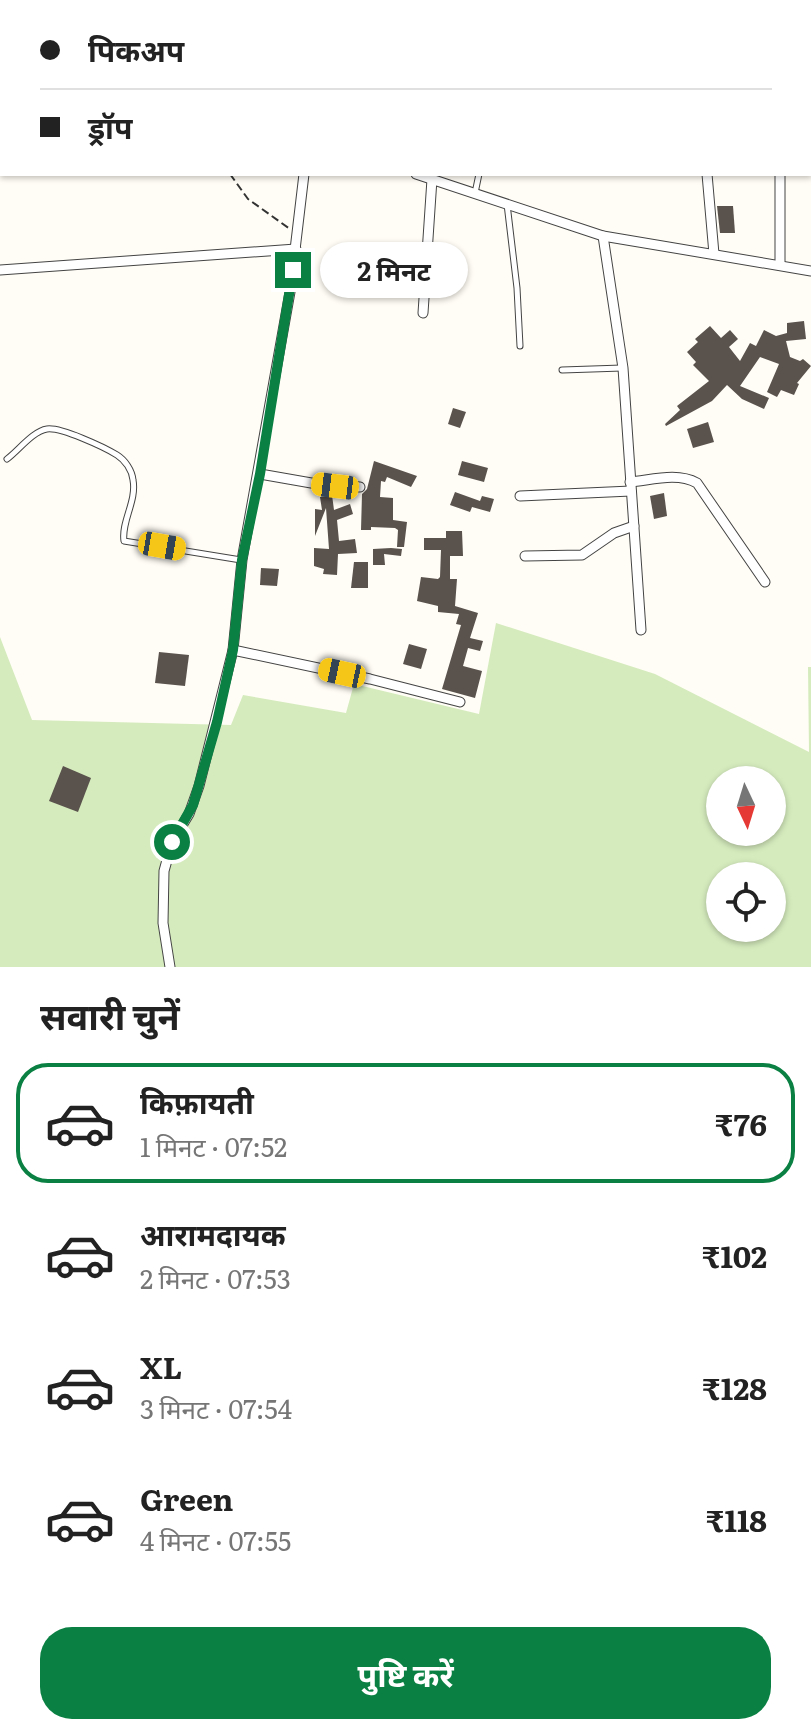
<!DOCTYPE html>
<html lang="hi">
<head>
<meta charset="utf-8">
<style>
	body { margin:0; font-family:Literata,"Noto Sans Devanagari",serif; background:#f6f6f6; color:#222; height:100vh; display:flex; flex-direction:column; font-size:30px; white-space:nowrap }
	* { box-sizing:border-box; margin:0 }
	p { font-size:26px; color:#767676 }
	.icon { flex:none; width:44px; height:44px; fill:none; stroke:currentColor; stroke-width:2; stroke-linecap:round; stroke-linejoin:round }
	.map { position:relative; height:967px; overflow:hidden }
	.drawer { display:flex; flex-direction:column; background:#fff; flex:1 }
	.drawer>* { flex:none }
	.hud { position:absolute; left:0px; top:0px; width:812px; height:176px; box-shadow:0 2px 6px #0004; display:grid; align-content:center; height:176px; padding:0 40px; background:#fff }
	.needle { width:52px; rotate:176deg }
	.controls { position:absolute; left:706px; top:766px; display:grid; gap:16px }
	.controls a { display:grid; place-items:center; width:80px; height:80px; border-radius:50%; background:#fff; box-shadow:0 2px 6px #0004; font-size:40px }
	.end { position:absolute; width:36px; height:36px; margin:-18px; border:10px solid #0b8043; background:#fff; box-shadow:0 0 0 4px #fff }
	.from { border-radius:50% }
	.bubble { position:absolute; height:56px; border-radius:28px; background:#fff; box-shadow:0 2px 6px #0004; font-size:26px; font-weight:700; line-height:56px; text-align:center }
	.car { position:absolute; width:24px; height:48px; margin:-24px -12px; border-radius:10px; box-shadow:0 0 6px 2px #0007; background:linear-gradient(#f5c518 24%,#345 0 40%,#f5c518 0 76%,#345 0 86%,#f5c518 0) }
	.hud b { display:flex; align-items:center; gap:28px; height:76px; font-size:30px }
	.hud b+b { border-top:2px solid #e0e0e0 }
	.hud i { width:20px; height:20px; background:#222 }
	ul { padding:0; list-style:none }
	li { display:flex; align-items:center; gap:24px; height:120px; margin:0 16px 12px; padding:0 24px; border:4px solid transparent; border-radius:32px }
	li div { flex:1 }
	li b { display:block; font-size:30px }
	li em { font-style:normal; font-weight:700 }
	li.selected { border-color:#0b8043 }
	li>.icon { width:72px; height:72px; stroke-width:1.5 }
	h2 { padding:0 40px; font-size:36px; line-height:96px }
	.cta { display:flex; gap:16px; margin-top:auto; padding:16px 40px }
	.cta a { flex:1; height:92px; border-radius:32px; background:#0b8043; color:#fff; font-size:32px; font-weight:700; line-height:92px; text-align:center }
	.map>svg:first-child { display:block }
</style>
</head>
<body>
<div class="map">
<svg width="811" height="967" viewBox="0 0 811 967">
	<rect width="100%" height="100%" fill="#fffdf5"/>
	<!-- green -->
	<path fill="#d5ebbd" fill-rule="evenodd" d="M496 623 655 674 809 752 808 667H811V967H0V637L32 720 231 725 243 695 346 713 354 684 479 714ZM720 780H772V832H720ZM720 876H772V928H720Z"/>
	<!-- building -->
	<g fill="#5a524d">
		<polygon points="717,206 733,206 735,233 720,233"/>
		<polygon points="804,321 806,339 786,341 790,357 800,361 803,359 811,366 797,383 799,384 794,395 781,390 777,397 767,392 779,364 760,357 740,386 769,398 764,409 742,399 727,385 712,401 666,426 665,424 680,410 677,406 709,381 693,365 696,362 687,352 698,342 695,339 710,326 721,338 730,330 738,339 729,347 740,361 750,343 756,346 764,330 776,336 787,333 787,323"/>
		<polygon points="453,408 466,412 460,428 448,424"/>
		<polygon points="708,422 714,442 693,448 687,429"/>
		<polygon points="374,461 417,476 411,487 387,477 385,482 381,481 380,497 393,498 393,520 407,522 404,547 397,547 398,530 395,528 371,527 371,530 361,530 362,494 367,489"/>
		<polygon points="462,461 488,468 484,482 458,475"/>
		<polygon points="455,492 480,501 482,496 494,499 490,512 472,507 470,512 450,505"/>
		<polygon points="664,493 667,516 654,519 650,496"/>
		<polygon points="332,495 334,510 350,504 353,514 337,520 339,541 355,539 357,553 338,554 337,575 323,574 324,569 314,566 314,548 329,549 326,508 315,536 315,509 322,510 320,497"/>
		<polygon points="446,531 462,531 463,556 450,556 450,579 457,579 455,606 478,613 470,638 483,641 480,651 468,648 463,666 482,671 475,698 442,689 461,625 456,624 459,614 438,612 438,606 417,601 421,577 438,579 440,577 441,550 424,550 424,538 446,538"/>
		<polygon points="391,548 402,549 401,556 384,554 385,565 373,565 373,549"/>
		<polygon points="354,562 368,562 368,588 351,588"/>
		<polygon points="261,568 279,569 277,586 260,585"/>
		<polygon points="409,644 427,649 421,669 403,664"/>
		<polygon points="159,652 189,655 185,686 155,683"/>
		<polygon points="63,766 91,778 78,812 49,801"/>
	</g>
	<g fill="none" stroke-linecap="round" stroke-linejoin="round">
		<!-- lane casing -->
		<g stroke="#444" stroke-width="7">
			<g id="lane">
				<polyline points="475,193 479,174"/>
				<polyline points="507,204 517,288 520,346"/>
				<polyline points="562,370 622,368"/>
				<path d="M7 459C18 451 33 431 47 429 61 427 104 447 117 455 125 460 132 470 133 480 137 501 121 522 124 541L241 560"/>
			</g>
		</g>
		<!-- street casing -->
		<g stroke="#444" stroke-width="11">
			<g id="street">
				<polyline points="77,0 77,2"/>
				<polyline points="693,0 693,2"/>
				<polyline points="348,2 349,0"/>
				<polyline points="0,12 2,14"/>
				<polyline points="810,35 811,60"/>
				<polyline points="810,104 811,102"/>
				<polyline points="416,174 603,236 811,271"/>
				<polyline points="707,174 714,254"/>
				<polyline points="603,236 623,368 641,630"/>
				<polyline points="780,265 780,174"/>
				<polyline points="0,270 296,249"/>
				<polyline points="423,313 432,179"/>
				<polyline points="260,474 317,484 360,487"/>
				<path d="M630 482C652 480 677 472 697 483L765 582"/>
				<polyline points="520,496 631,491"/>
				<polyline points="525,556 582,555 614,533 634,526"/>
				<polyline points="233,650 370,679 460,702"/>
				<polyline points="170,967 163,923 164,871 172,842 189,814 199,786 233,650 242,560 290,292 304,174"/>
			</g>
		</g>
		<!-- path -->
		<polyline stroke="#333" stroke-width="2" stroke-dasharray="8 4" stroke-linecap="butt" points="230,174 248,199 290,229"/>
		<!-- lane -->
		<use href="#lane" stroke="#fff" stroke-width="5"/>
		<!-- street -->
		<use href="#street" stroke="#fff" stroke-width="9"/>
	</g>
	<g fill="none" stroke-linecap="round" stroke-linejoin="round">
		<!-- route -->
		<polyline stroke="#0b8043" stroke-width="10" points="172,842 193,805 217,722 233,650 242,560 260,474 293,270"/>
	</g>
</svg>
<div class="controls">
<a><svg class="needle" viewBox="-14 -14 28 28"><path d="M0-13l5 13h-10z" fill="#e53935"/><path d="M0 13l5-13h-10z" fill="#767676"/></svg></a>
<a><svg class="icon" aria-label="locate" viewBox="0 0 24 24"><circle cx="12" cy="12" r="6"/><path d="M12 2v4M12 18v4M2 12h4M18 12h4"/></svg></a>
</div>
<i class="end from" style="left:172px;top:842px"></i>
<i class="end" style="left:293px;top:270px"></i>
<div class="bubble" style="left:320px;top:242px;width:148px">2 मिनट</div>
<i class="car" style="left:335px;top:486px;rotate:277deg"></i>
<i class="car" style="left:162px;top:546px;rotate:100deg"></i>
<i class="car" style="left:342px;top:673px;rotate:282deg"></i>
<div class="hud">
<b><i class="from"></i>पिकअप</b>
<b><i></i>ड्रॉप</b>
</div>
</div>
<section class="drawer">
<h2>सवारी चुनें</h2>
<ul>
<li class="selected"><svg class="icon" aria-label="car" viewBox="0 0 24 24"><path d="M5 17H2v-5l4-1 3-4h7l3 4 3 1v5h-3M9 17h6M6 11h13"/><circle cx="7" cy="17" r="2"/><circle cx="17" cy="17" r="2"/></svg><div><b>किफ़ायती</b><p>1 मिनट · 07:52</p></div><em>₹76</em></li>
<li><svg class="icon" aria-label="car" viewBox="0 0 24 24"><path d="M5 17H2v-5l4-1 3-4h7l3 4 3 1v5h-3M9 17h6M6 11h13"/><circle cx="7" cy="17" r="2"/><circle cx="17" cy="17" r="2"/></svg><div><b>आरामदायक</b><p>2 मिनट · 07:53</p></div><em>₹102</em></li>
<li><svg class="icon" aria-label="car" viewBox="0 0 24 24"><path d="M5 17H2v-5l4-1 3-4h7l3 4 3 1v5h-3M9 17h6M6 11h13"/><circle cx="7" cy="17" r="2"/><circle cx="17" cy="17" r="2"/></svg><div><b>XL</b><p>3 मिनट · 07:54</p></div><em>₹128</em></li>
<li><svg class="icon" aria-label="car" viewBox="0 0 24 24"><path d="M5 17H2v-5l4-1 3-4h7l3 4 3 1v5h-3M9 17h6M6 11h13"/><circle cx="7" cy="17" r="2"/><circle cx="17" cy="17" r="2"/></svg><div><b>Green</b><p>4 मिनट · 07:55</p></div><em>₹118</em></li>
</ul>
<div class="cta"><a>पुष्टि करें</a></div>
</section>
</body>
</html>
